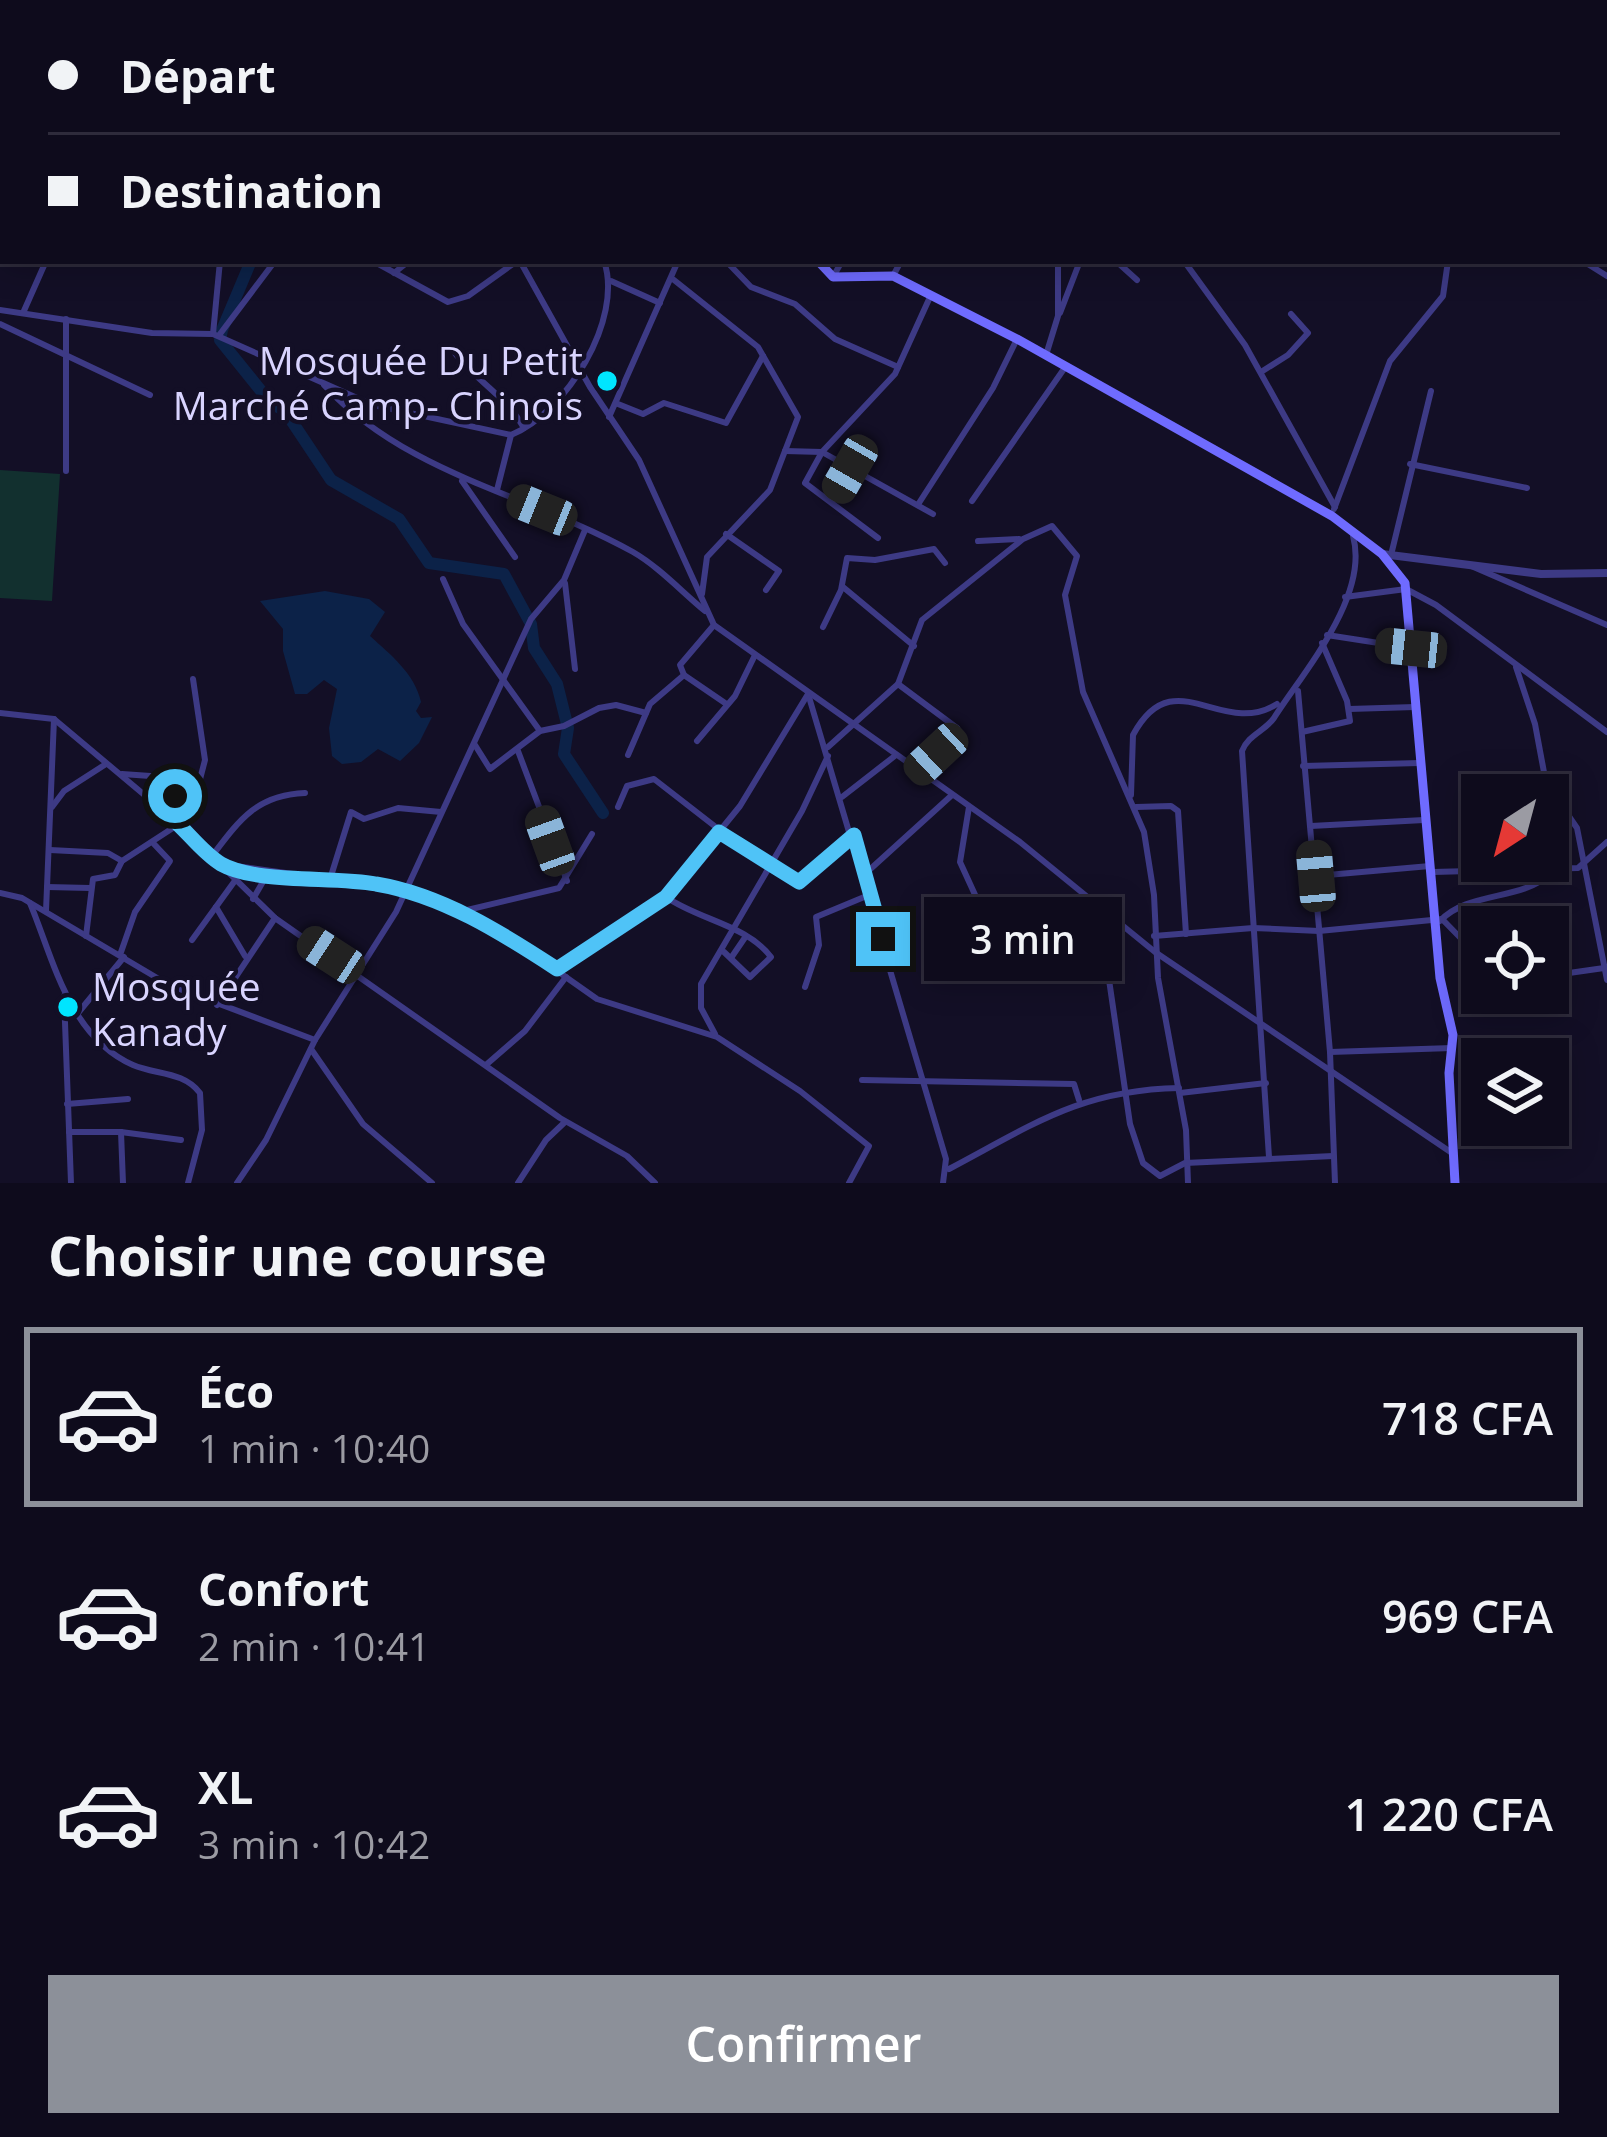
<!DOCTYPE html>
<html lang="fr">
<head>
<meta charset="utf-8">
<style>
	body { margin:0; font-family:"Open Sans",sans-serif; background:#1c1929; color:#f1f3f6; height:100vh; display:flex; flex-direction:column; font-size:45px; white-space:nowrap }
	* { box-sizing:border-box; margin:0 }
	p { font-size:39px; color:#9b9ba3 }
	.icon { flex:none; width:66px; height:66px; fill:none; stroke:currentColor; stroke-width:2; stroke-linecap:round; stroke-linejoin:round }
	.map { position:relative; height:1183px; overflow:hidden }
	.side { display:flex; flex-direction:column; background:#0e0b1c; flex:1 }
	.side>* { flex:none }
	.guide { position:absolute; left:0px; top:0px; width:1608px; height:264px; box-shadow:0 6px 30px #0003,0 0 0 3px #2e2b3b; display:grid; align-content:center; height:264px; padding:0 48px; background:#0e0b1c }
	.needle { width:78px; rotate:216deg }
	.controls { position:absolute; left:1461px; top:774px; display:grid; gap:24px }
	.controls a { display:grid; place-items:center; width:108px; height:108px; border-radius:0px; background:#0e0b1c; box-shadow:0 6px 30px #0003,0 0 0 3px #2e2b3b; font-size:60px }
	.end { position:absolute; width:54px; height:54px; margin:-27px; border:15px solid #4fc3f7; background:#111; box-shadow:0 0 0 6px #111 }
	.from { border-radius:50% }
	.bubble { position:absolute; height:84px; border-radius:0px; background:#0e0b1c; box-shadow:0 6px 30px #0003,0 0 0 3px #2e2b3b; font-size:39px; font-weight:600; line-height:84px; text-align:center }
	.car { position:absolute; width:36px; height:72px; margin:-36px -18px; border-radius:15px; box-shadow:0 0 9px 3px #0007; background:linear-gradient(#222 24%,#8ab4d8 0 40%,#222 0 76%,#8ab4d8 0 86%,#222 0) }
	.guide b { display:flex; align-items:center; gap:42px; height:114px; font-size:45px }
	.guide b+b { border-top:3px solid #2e2b3b }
	.guide i { width:30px; height:30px; background:#f1f3f6 }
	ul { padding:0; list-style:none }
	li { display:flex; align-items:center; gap:36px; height:180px; margin:0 24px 18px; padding:0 24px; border:6px solid transparent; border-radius:0px }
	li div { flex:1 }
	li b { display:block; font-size:45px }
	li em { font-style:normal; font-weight:600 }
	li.selected { border-color:#8c9099 }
	li>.icon { width:108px; height:108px; stroke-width:1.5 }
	h2 { padding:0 48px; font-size:54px; line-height:144px }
	.primary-button { display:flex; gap:24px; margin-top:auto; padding:24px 48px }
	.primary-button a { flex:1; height:138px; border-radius:0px; background:#8c9099; color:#fff; font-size:48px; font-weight:600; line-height:138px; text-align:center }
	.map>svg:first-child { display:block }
</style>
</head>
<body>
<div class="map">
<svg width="1607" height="1183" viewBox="0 0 1607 1183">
	<rect width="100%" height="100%" fill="#130f26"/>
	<!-- green -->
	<polygon fill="#12302f" points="0,470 60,474 52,601 0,598"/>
	<!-- water -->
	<path fill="#0c2248" d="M325 591 369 599 385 612 370 636C391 655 415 674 421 702L416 711 421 718 432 717 419 743 400 761 378 749 361 762 342 764 332 756 329 728 337 689 324 680 307 694H295L283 651V629L260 601Z"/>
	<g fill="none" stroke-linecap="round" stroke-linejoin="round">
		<!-- river -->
		<g stroke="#0c2248" stroke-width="12">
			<polyline points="259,3 259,0"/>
			<polyline points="251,261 222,330 220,340 270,402 285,411 331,480 399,519 429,563 504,574 531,624 534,648 557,684 568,728 564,754 603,813"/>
		</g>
		<!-- minor -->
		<g stroke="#3d3a85" stroke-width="6">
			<polyline points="468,0 471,3"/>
			<polyline points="633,0 635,3"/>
			<polyline points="997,0 999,3"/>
			<polyline points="1487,0 1489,3"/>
			<polyline points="85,3 85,0"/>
			<polyline points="236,3 236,0"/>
			<polyline points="379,3 382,0"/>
			<polyline points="543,3 569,1"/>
			<polyline points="739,3 745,0"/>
			<polyline points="793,3 793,0"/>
			<polyline points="823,3 831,0"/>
			<polyline points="857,3 858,0"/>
			<polyline points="965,3 966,0"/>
			<polyline points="1146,3 1146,0"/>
			<polyline points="1605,136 1607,136"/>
			<polyline points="373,261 448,302 468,296 517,261"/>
			<polyline points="520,261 590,387 639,460 714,625 1020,842 1155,952 1452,1153"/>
			<polyline points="726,261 751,287 795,304 835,339 898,367"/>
			<polyline points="1116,261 1137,280"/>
			<polyline points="1184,261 1245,345 1335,507"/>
			<polyline points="1583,261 1607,276"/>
			<polyline points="394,273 409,261"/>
			<polyline points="893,276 901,261"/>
			<polyline points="833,277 842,261"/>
			<polyline points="674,280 758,347 798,417 770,490 707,557 702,594"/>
			<polyline points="611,281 660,303"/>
			<path d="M0 310 152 333 213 334 373 405 511 435C566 413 624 319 604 261"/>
			<polyline points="23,313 46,261"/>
			<polyline points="1060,313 1080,261"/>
			<polyline points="66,319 66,471"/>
			<polyline points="0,324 150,395"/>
			<polyline points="213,334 220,261"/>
			<polyline points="220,334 275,261"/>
			<path d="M454 352C476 381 506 396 524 428"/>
			<polyline points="1046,355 1058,316 1058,261"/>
			<polyline points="1261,372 1288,355 1308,333 1291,314"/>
			<path d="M324 385C407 475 529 494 633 552 659 567 682 592 705 611"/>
			<polyline points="618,404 643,414 664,403 726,423 763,356"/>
			<polyline points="609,417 678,261"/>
			<polyline points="785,451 822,452 933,514"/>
			<polyline points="1410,464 1527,488"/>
			<polyline points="462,481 515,557"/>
			<polyline points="497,490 511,435"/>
			<polyline points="972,501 1066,366"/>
			<polyline points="831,502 850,469"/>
			<polyline points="919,503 993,388 1017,339"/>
			<polyline points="1334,509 1390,361 1443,296 1448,261"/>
			<polyline points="726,534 779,571 766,590"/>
			<polyline points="878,538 805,483 822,452 895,374 930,297"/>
			<polyline points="978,541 1019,539"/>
			<polyline points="1392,551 1431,391"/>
			<polyline points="1469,565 1607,625"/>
			<polyline points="443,579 463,624 540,731"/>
			<polyline points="565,583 575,669"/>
			<polyline points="843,587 914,646"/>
			<polyline points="1345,597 1406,589 1436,605 1607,732"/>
			<polyline points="823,627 841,590 847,558 875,560 934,549 945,563"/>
			<polyline points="1327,635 1411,648"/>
			<polyline points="1516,667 1535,724 1546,783 1577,828 1607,980"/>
			<polyline points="684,675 725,703"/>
			<polyline points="898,684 957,728 918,770"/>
			<polyline points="1298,691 1330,1052 1335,1183"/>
			<polyline points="809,697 946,1159 943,1183"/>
			<polyline points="1349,709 1415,707"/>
			<polyline points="0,713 54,719 179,824 275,918 560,1118 627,1156 655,1183"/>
			<polyline points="1302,732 1350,721 1347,701 1322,643"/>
			<polyline points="697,741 735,696 755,655"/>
			<polyline points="475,745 490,769 540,731 564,726 599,708 616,705 646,713"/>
			<polyline points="828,747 898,684 922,620 1023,539 1052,526 1077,556 1065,595 1083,692 1144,832 1154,895 1158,978 1186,1130 1188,1183"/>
			<polyline points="518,751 567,881"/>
			<polyline points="628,755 650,704 684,675 680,665 714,625"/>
			<polyline points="1303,766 1420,763"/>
			<polyline points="122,774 179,778 167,814"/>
			<path d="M1131 795 1133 735C1174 659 1221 739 1277 704"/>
			<polyline points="842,797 896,755"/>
			<polyline points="52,807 64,791 106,764"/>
			<polyline points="618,807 627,786 654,779 766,866"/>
			<polyline points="969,807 960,862 993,934"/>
			<polyline points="1136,807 1171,806 1178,811 1186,934"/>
			<polyline points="1311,826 1424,820"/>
			<polyline points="50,850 108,853 122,861"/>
			<path d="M212 856C240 819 257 795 305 793"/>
			<polyline points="769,862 802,882 854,835"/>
			<polyline points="221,864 407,890 459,912 516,942 597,999 717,1037 800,1091 869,1146 849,1183"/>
			<polyline points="1433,872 1578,868 1607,842"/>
			<polyline points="866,873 952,795"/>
			<polyline points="331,876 351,812 364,819 398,808 441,812"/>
			<polyline points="1316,876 1430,866"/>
			<polyline points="47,887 90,888"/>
			<polyline points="0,893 22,898 169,985 315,1040"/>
			<path d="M666 897C699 920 747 925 771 957L750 977 724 952"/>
			<polyline points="253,899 268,873"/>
			<path d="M30 903C53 958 69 1037 133 1065 156 1075 183 1071 200 1093L202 1130 188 1183"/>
			<polyline points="1098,904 1130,1124 1143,1163 1160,1176 1185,1163 1333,1156"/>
			<polyline points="216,907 245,956"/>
			<polyline points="46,911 54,719"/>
			<polyline points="463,911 559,888 592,834"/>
			<path d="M1440 921C1468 891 1521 901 1550 874"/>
			<polyline points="86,936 93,879 115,875 122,861 179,824 198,787 205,760 193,679"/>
			<polyline points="1154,936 1253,928 1319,931 1442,919 1482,960"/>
			<polyline points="192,940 234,882"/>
			<polyline points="120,955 135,912 170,861 154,844"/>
			<polyline points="731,958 746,936"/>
			<polyline points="557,969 666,897 740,806 808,694"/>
			<polyline points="1548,976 1604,968"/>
			<polyline points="805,987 819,945 816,917 869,895"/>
			<polyline points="64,996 71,1183"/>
			<polyline points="217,1005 275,918"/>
			<polyline points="78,1013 124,957"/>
			<polyline points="715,1034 701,1008 701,984 802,811 828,756"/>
			<polyline points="311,1049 363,1124 432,1183"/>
			<polyline points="1330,1052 1452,1048"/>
			<polyline points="487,1064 525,1031 566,977"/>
			<polyline points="862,1080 1074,1084 1079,1100"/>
			<polyline points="1180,1093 1266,1083"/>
			<polyline points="67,1104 128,1099"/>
			<polyline points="69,1132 121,1132 181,1140"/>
			<polyline points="121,1132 123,1183"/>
			<path d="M1269 1157 1242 751C1248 735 1265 731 1274 718 1301 675 1370 597 1353 536"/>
			<path d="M949 1169C1034 1124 1081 1090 1179 1088"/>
			<polyline points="237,1183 266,1140 315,1040 396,912 531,619 564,580 585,530"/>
			<polyline points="518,1183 546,1140 565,1122"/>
		</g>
		<!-- tertiary -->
		<polyline stroke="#3d3a85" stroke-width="8" points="1382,554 1541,574 1607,573"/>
		<!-- secondary -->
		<g stroke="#6f6bff" stroke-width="9">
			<polyline points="338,0 344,3"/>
			<polyline points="818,261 833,277 893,276 1017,339 1332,516 1382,554 1405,583 1440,978 1453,1035 1449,1073 1455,1183"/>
		</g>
	</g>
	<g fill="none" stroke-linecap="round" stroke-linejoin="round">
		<!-- route -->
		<path stroke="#4fc3f7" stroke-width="15" d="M175 796 167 814C186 829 201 852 221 864 256 884 334 876 376 884 442 895 502 933 557 969L666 897 719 832 799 882 854 835 883 939"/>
	</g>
	<!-- markers -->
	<g fill="#00e5ff" stroke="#130f26" stroke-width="4.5">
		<circle cx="607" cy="381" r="12"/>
		<circle cx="68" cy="1007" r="12"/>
	</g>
	<g text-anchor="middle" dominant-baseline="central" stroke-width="9" stroke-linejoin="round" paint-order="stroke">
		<!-- poi labels -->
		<g font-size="39" fill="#d9d4ff" stroke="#130f26" text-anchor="end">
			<text x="583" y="359">Mosquée Du Petit<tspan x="583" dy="45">Marché Camp- Chinois</tspan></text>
			<text x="92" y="985" text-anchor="start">Mosquée<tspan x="92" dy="45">Kanady</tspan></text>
		</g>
	</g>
</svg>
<div class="controls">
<a><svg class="needle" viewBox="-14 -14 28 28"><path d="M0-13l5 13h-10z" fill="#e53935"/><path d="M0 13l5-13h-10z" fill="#9b9ba3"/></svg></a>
<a><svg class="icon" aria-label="locate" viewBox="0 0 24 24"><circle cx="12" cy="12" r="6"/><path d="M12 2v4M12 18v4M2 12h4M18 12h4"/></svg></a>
<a><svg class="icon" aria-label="layers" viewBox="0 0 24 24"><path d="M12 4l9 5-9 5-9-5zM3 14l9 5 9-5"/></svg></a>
</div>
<i class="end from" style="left:175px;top:796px"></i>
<i class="end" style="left:883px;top:939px"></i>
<div class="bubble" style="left:924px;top:897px;width:198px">3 min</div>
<i class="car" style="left:850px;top:469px;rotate:210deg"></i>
<i class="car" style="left:542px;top:510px;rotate:292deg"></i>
<i class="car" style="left:1411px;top:648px;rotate:276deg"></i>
<i class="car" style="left:936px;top:754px;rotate:227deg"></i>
<i class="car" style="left:550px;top:841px;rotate:340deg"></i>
<i class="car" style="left:1316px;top:876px;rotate:355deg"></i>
<i class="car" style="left:331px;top:955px;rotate:303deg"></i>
<div class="guide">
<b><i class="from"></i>Départ</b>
<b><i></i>Destination</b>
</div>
</div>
<section class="side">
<h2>Choisir une course</h2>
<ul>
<li class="selected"><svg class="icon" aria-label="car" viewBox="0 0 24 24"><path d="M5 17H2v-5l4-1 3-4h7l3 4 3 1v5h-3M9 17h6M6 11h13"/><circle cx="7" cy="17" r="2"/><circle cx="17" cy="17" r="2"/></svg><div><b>Éco</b><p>1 min · 10:40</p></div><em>718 CFA</em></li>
<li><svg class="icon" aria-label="car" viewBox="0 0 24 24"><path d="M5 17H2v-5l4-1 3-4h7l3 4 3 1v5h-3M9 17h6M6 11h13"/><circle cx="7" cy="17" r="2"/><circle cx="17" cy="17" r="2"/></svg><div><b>Confort</b><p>2 min · 10:41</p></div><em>969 CFA</em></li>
<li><svg class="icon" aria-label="car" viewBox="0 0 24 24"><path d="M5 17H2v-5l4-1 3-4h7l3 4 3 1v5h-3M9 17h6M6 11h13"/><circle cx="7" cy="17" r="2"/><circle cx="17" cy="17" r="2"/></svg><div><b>XL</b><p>3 min · 10:42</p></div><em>1 220 CFA</em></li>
</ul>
<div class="primary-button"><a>Confirmer</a></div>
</section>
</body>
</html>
